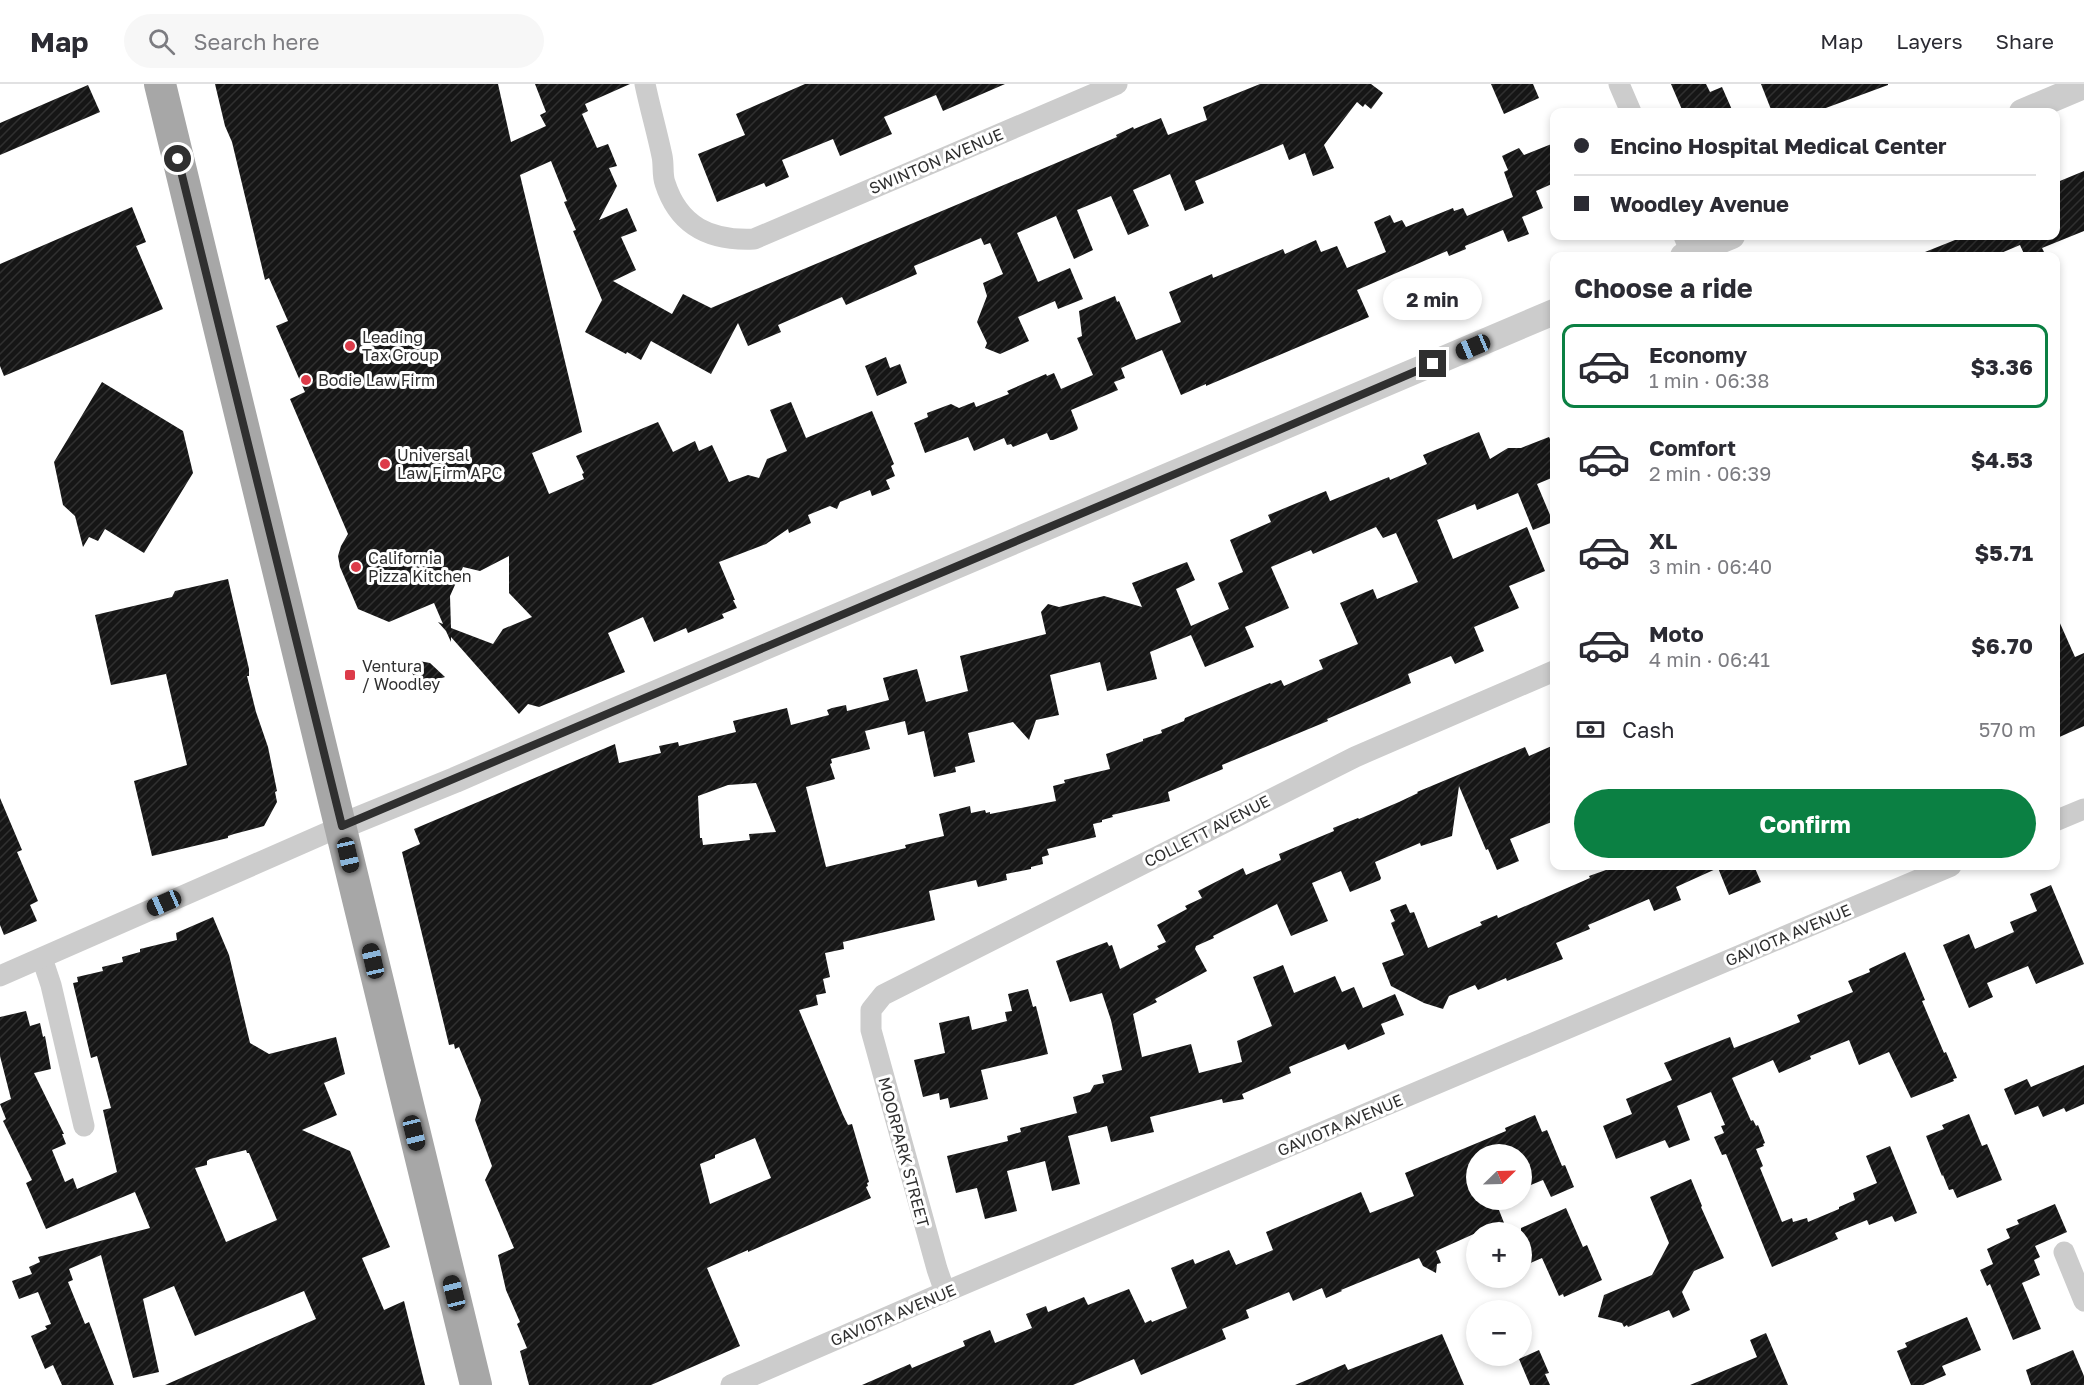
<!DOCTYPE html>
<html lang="en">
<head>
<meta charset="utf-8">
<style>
	body { margin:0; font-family:"Golos Text",sans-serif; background:#f7f7f7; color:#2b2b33; height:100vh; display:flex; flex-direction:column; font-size:22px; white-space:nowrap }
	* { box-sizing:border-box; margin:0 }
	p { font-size:20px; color:#7c7c81 }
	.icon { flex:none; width:33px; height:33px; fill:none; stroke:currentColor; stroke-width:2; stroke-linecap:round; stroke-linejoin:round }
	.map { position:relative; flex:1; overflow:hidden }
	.drawer { position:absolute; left:1550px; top:168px; width:510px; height:618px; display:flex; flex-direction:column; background:#fff; border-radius:12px; box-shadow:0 3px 9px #0003 }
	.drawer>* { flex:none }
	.top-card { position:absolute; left:1550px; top:24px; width:510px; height:132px; border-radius:12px; box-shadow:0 3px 9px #0003; display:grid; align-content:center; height:132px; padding:0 24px; background:#fff }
	.needle { width:39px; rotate:67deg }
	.controls { position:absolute; left:1466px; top:1060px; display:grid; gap:12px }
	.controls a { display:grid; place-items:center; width:66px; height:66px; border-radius:50%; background:#fff; box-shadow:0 3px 9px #0003; font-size:30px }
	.end { position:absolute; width:27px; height:27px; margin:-14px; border:8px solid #2f2f2f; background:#fff; box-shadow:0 0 0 3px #fff }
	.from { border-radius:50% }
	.bubble { position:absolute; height:42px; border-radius:21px; background:#fff; box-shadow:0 3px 9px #0003; font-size:20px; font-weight:700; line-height:42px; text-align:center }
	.car { position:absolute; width:18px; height:36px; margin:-18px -9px; border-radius:8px; box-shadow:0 0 4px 2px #0007; background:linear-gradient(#222 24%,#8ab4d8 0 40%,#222 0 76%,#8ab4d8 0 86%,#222 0) }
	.top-card b { display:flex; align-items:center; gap:21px; height:57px; font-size:22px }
	.top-card b+b { border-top:2px solid #e1e1e2 }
	.top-card i { width:15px; height:15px; background:#2b2b33 }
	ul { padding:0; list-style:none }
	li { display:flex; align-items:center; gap:18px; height:84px; margin:0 12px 9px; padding:0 12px; border:3px solid transparent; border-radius:12px }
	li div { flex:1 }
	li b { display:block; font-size:22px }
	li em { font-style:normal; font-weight:700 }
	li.selected { border-color:#0b8043 }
	li>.icon { width:54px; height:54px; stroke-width:1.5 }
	h2 { padding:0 24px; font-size:27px; line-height:72px }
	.pay { display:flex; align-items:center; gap:15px; height:66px; padding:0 24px; font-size:22px }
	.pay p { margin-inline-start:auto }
	.button { display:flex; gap:12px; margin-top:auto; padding:12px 24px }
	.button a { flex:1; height:69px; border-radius:36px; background:#0b8043; color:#fff; font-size:24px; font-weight:700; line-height:69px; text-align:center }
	header { display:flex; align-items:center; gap:36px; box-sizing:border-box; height:84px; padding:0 30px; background:#fff; border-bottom:2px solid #e1e1e2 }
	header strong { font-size:28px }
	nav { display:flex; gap:33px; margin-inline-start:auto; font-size:21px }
	.search { width:420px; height:54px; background:#f7f7f7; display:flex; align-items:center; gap:15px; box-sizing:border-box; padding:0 21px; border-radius:33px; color:#7c7c81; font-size:22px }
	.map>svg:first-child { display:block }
</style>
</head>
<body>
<header>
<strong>Map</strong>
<div class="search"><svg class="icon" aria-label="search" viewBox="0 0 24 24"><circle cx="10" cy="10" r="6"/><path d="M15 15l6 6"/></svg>Search here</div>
<nav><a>Map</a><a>Layers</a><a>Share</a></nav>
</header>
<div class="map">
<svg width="2084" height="1301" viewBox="0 0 2084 1301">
	<defs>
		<pattern id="building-hatch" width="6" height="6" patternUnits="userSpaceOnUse" patternTransform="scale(1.5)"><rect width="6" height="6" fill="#161616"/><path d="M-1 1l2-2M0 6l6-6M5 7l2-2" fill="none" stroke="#303030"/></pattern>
	</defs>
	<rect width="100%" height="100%" fill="#fff"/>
	<!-- building -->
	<g fill="url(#building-hatch)" fill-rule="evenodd">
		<path d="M215 0H498L511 58 546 42 540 31 546 28 535 0H630L585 20 588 27 582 30 597 64 608 60 617 82 609 84 617 102 599 136 627 124 637 147 621 153 636 186 613 197 672 230 683 210 711 224 1061 77 1117 53 1116 51 1133 43 1134 45 1161 34 1168 51 1207 36 1203 23 1260 0H1371L1383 9 1371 25 1365 20 1363 23 1357 18 1324 61 1334 84 1313 92 1305 69 1289 76 1283 60 1195 97 1204 119 1185 127 1170 90 1133 106 1149 142 1128 151 1111 112 1077 126 1093 166 1074 175 1056 132 1017 149 1038 198 1070 184 1083 215 1058 225 1055 217 1018 233 1029 257 1000 270 985 264 987 259 977 238 987 212 983 199 1003 190 990 159 984 161 981 154 914 182 917 190 846 221 842 213 778 241 781 248 748 262 738 239 711 290 651 257 641 276 627 268 626 270 585 248 602 216 573 147 576 146 564 118 567 117 551 77 520 91 582 348 532 369 549 410 584 395 582 390 584 389 576 372 658 338 673 368 695 357 699 367 712 361 729 398 748 391 759 394 767 375 787 367 770 326 791 318 806 354 872 327 894 380 891 382 895 392 886 396 890 405 872 412 870 406 840 418 837 425 830 422 808 431 811 439 789 449 788 445 766 460 719 478 735 516H733L737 524 722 530 724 534 688 549 686 544 654 558 643 533 608 549 625 588 539 623 528 620 519 630 451 553V558L446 547 438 538 443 540 434 519 389 538 358 525 340 483 338 472 341 462 348 450 290 315 305 308 276 242 288 237 269 194 265 196 232 58 225 42ZM509 472V509L532 533 503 545 493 560 451 544 450 512 463 483 480 487Z"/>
		<polygon points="805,0 1005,0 943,27 936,11 884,33 892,50 840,72 833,55 782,76 789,93 766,103 764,99 717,118 698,70 745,51 736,30"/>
		<polygon points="1491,0 1533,0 1539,14 1504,30"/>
		<polygon points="1671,0 1706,0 1710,8 1722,3 1733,28 1683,28"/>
		<polygon points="1761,0 1888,0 1888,1 1815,28 1772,28"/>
		<polygon points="88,1 100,28 0,71 0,39"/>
		<polygon points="1554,59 1554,99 1536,107 1543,124 1522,133 1529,150 1508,158 1503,146 1465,162 1466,165 1449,172 1447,167 1357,206 1369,233 1206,302 1206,300 1181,311 1162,266 1121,284 1125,294 1114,298 1118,306 1071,326 1078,344 1077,346 1053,356 1050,356 1047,349 1013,363 1011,360 1007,361 1004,354 974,367 968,353 925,369 914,339 928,333 927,329 951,320 959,324 974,318 976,323 1009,310 1007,307 1046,290 1047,292 1054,289 1061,305 1093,291 1077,254 1082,252 1079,227 1115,212 1117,218 1119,217 1136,256 1181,238 1169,208 1212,190 1213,194 1283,165 1285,170 1316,156 1321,168 1337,162 1347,184 1386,168 1374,138 1390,131 1394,139 1402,136 1406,143 1453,124 1454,127 1463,124 1467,132 1513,113 1504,88 1508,86 1502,72 1519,64 1524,71"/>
		<polygon points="2084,87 2084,147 2042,164 2046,172 2025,172 2020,161 1994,172 1915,172 1965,152 2055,152 2055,99"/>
		<polygon points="132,123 146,158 136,162 163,225 4,292 0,282 0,180"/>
		<polygon points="886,273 890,284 900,280 907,299 877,312 865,282"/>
		<polygon points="102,298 183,347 193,389 144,469 105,445 98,457 89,453 83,463 75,432 63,421 54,378"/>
		<path d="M1479 348 1490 375 1508 364H1521L1549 353 1550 355 1554 354V393L1537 400 1553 438 1533 446 1518 409 1477 426 1475 420 1437 436 1453 475 1527 443 1545 487 1509 502 1519 524 1474 543 1484 567 1455 580 1451 572 1408 590 1411 599 1327 635 1328 637 1222 681 1223 685 1168 708 1170 717 1112 731 1113 733 1102 736V738L1093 740 1096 753 1047 765 1049 771 1042 773 1043 780 1031 783V785L1006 790 1007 796 978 803 976 796 929 807 935 836 843 858 844 865 825 869 830 893 823 895 826 909 816 911 818 921 799 926 843 1031 848 1041 852 1040 869 1098 867 1099 868 1102 866 1103 871 1114 748 1168V1166L707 1184 740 1262 651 1301H529L520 1267 527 1264 517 1240 520 1238 506 1206 498 1171 514 1164 485 1096 492 1082 475 1036 481 1016 459 963 455 965 454 960 449 961 402 768 420 760 414 745 615 660 619 679 661 669 659 662 678 658 679 662 736 648 733 637 787 624 791 641 829 631 827 626 832 624 846 621 847 627 889 616 883 594 917 585 926 618 968 607 960 572 1046 550 1041 528 1048 520 1059 523 1104 512 1142 523 1132 499 1187 478 1195 496 1176 505 1191 542 1229 525 1218 499 1243 488 1230 456 1271 438 1268 431 1326 407 1330 417 1389 393 1390 396 1427 380 1423 371ZM1376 443 1383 454 1396 449 1418 498 1377 515 1373 505 1340 519 1358 560 1319 576 1323 585 1284 602 1281 596 1271 600 1270 599 1185 634 1184 637 1161 646 1162 649 1143 655V657L1106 670 1110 685 1064 696 1065 699 1053 702 1056 717 990 730V728L986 729 985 726 971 729 970 722 939 730 944 752 905 761 906 764 826 783 806 703 835 695 830 680 832 679 831 675 870 665 865 647 905 637 908 651 924 647 934 693 956 688 955 683 975 678 968 649 1013 638 1029 656 1036 636 1059 631 1050 591 1100 578 1107 607 1157 595 1150 568 1191 551 1205 583 1254 563 1245 543 1289 524 1271 483 1311 466 1313 470ZM756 699 776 748 749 750 750 756 703 761 702 754H700L698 712 728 701ZM755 1054 771 1094 710 1120 700 1080 715 1074V1071Z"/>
		<polygon points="228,495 249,585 249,592 247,592 256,628 268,663 277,707 275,708 277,718 264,742 234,750 228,752 228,754 152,772 134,697 187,681 166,590 111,601 95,531 172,513 175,507"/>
		<polygon points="2055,528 2075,573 2084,569 2084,642 2055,655"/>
		<polygon points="419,577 430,579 445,593 426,599 418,599 412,589 413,582"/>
		<polygon points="1554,661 1554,737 1510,755 1519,777 1497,786 1488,765 1486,766 1459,702 1452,752 1421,762 1420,759 1375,778 1381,794 1380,796 1350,808 1341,787 1312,799 1328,837 1291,852 1277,820 1213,852 1214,854 1196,862 1195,865 1207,887 1155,915 1157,918 1133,930 1142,973 1191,960 1199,989 1242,978 1237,957 1272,942 1253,893 1283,881 1294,909 1335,892 1342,908 1354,903 1363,924 1395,910 1404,931 1381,940 1385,950 1348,966 1345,960 1289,983 1291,989 1242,1010 1244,1015 1223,1019 1222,1015 1150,1033 1154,1048 1111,1058 1107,1042 1068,1052 1080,1100 1052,1107 1045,1077 1007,1087 1017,1127 985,1135 977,1104 956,1109 947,1072 1008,1057 1007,1052 1021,1048 1020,1044 1077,1029 1073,1013 1090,1008 1094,1001 1104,999 1102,991 1122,986 1111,936 1102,909 1070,918 1056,877 1107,858 1109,862 1112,861 1120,885 1159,865 1157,862 1166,858 1157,841 1187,825 1185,822 1202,814 1198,807 1243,784 1246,791 1281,776 1279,770 1334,747 1333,744 1358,734 1359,735 1399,718 1418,709 1417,708 1525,663 1529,672"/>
		<polygon points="0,714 22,766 17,768 38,817 30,821 37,837 4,851 0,841"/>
		<polygon points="1604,782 1754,782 1761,798 1729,811 1718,784 1676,803 1681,816 1654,827 1649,815 1588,841 1590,845 1556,859 1563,875 1507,897 1506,894 1478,906 1475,901 1449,912 1443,925 1424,919 1391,902 1382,879 1404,871 1391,839 1395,837 1390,826 1406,820 1410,829 1414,828 1428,864 1482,841 1480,838 1497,831 1498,834 1590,794 1589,792 1606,786"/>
		<polygon points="2051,801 2084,880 2036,900 2028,882 1987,899 1993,913 1969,924 1943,861 1969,850 1975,865 2014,848 2010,838 2037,827 2030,810"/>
		<path d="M213 833 229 871 250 959 269 970 336 953 345 990 324 999 337 1031 302 1046 350 1067 390 1163 362 1174 384 1226 404 1217 425 1301H165L316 1235 304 1207 195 1252 174 1202 143 1215 159 1288 133 1294 101 1171 69 1185 73 1196 68 1198 85 1240 89 1238 114 1301H62L53 1281 45 1285 31 1252 47 1245 45 1242 51 1240 38 1208 19 1215 12 1197 32 1190 29 1183 40 1178 38 1173 150 1144 135 1108 46 1145 26 1099 32 1096 3 1037 6 1035 0 1020 11 1015 0 972V933L26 927 30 942 40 939 43 953 45 952 51 985 34 989 64 1050H62L66 1060 52 1066 65 1098 73 1094 77 1105 117 1088 103 1026 111 1024 97 972 91 974 73 899 78 898 77 893 103 887 102 883 123 878 122 873 140 868V865L177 856 176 849ZM246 1066 247 1069H249L277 1136 226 1158 195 1084 207 1081V1077L210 1075Z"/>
		<polygon points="1905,868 1925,916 1922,917 1944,969 1946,968 1957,994 1953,995 1954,997 1911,1014 1889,968 1859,981 1849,956 1810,972 1811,975 1779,989 1773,976 1732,994 1751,1037 1753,1036 1756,1042 1758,1041 1765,1059 1763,1060 1764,1062 1756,1065 1763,1082 1760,1084 1782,1138 1792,1134 1793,1138 1807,1134 1808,1138 1839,1125 1839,1123 1855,1116 1853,1109 1877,1099 1866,1072 1890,1062 1917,1129 1895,1138 1892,1132 1869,1141 1867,1136 1835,1149 1838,1155 1772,1183 1726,1070 1722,1071 1714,1053 1724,1049 1721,1042 1725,1041 1711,1008 1677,1022 1690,1056 1669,1064 1665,1056 1616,1075 1603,1042 1632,1030 1626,1015 1672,996 1664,979 1730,953 1734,964 1800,938 1797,931 1853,908 1848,897 1870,888 1869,885"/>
		<polygon points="1028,905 1033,923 1036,922 1048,970 981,986 988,1015 950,1024 948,1014 940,1016 939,1009 923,1013 914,976 945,969 939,939 969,932 972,946 1007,937 1005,928 1012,927 1008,910"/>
		<polygon points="2084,981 2084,1020 2066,1028 2064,1024 2043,1033 2038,1022 2015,1031 2004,1005 2027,995 2031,1003"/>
		<polygon points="1969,1030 1982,1062 1987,1060 2002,1096 1957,1114 1953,1105 1949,1106 1943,1091 1942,1092 1926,1052 1944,1045 1942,1041"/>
		<polygon points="1535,1031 1542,1048 1547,1046 1562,1082 1565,1081 1574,1103 1551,1113 1543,1096 1521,1105 1521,1071 1476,1071 1476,1116 1495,1116 1508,1149 1476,1149 1436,1167 1441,1179 1437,1180 1436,1189 1423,1182 1419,1174 1341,1206 1342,1207 1326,1214 1322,1204 1293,1217 1289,1208 1246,1226 1249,1234 1222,1245 1226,1255 1141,1291 1134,1275 1073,1301 862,1301 910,1280 912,1284 965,1262 963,1257 990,1246 995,1259 1032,1244 1026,1230 1046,1222 1048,1228 1084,1213 1088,1221 1129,1205 1145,1239 1151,1236 1152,1238 1187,1224 1171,1184 1193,1175 1195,1180 1229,1166 1236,1181 1273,1166 1266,1148 1361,1108 1370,1129 1414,1112 1405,1089 1506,1047 1505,1044"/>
		<polygon points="1691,1095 1702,1122 1701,1123 1724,1174 1694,1187 1682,1208 1690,1226 1673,1234 1669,1226 1628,1243 1627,1241 1624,1243 1622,1239 1598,1233 1604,1211 1652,1191 1669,1159 1650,1113"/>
		<polygon points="2055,1120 2067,1148 2035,1162 2040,1173 2034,1176 2040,1191 2022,1199 2041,1245 2013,1256 1990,1200 1987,1202 1980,1186 1993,1180 1987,1165 2010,1154 2006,1145 2019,1140 2017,1136"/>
		<polygon points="1566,1124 1583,1163 1587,1161 1602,1196 1564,1213 1563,1210 1559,1212 1542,1174 1521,1183 1521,1144"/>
		<polygon points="1967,1233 1981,1266 1942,1282 1946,1291 1923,1301 1911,1301 1897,1267 1907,1263 1905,1259"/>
		<polygon points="1766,1249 1788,1301 1690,1301 1757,1273 1750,1256"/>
		<polygon points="1442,1250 1464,1301 1295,1301 1345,1280 1348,1286"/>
		<polygon points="1539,1266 1549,1289 1545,1290 1550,1301 1530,1301 1519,1275"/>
		<polygon points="2073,1266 2084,1292 2084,1301 2031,1301 2026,1286"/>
	</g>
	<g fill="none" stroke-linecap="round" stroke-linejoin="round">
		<!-- minor -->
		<g stroke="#ccc" stroke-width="21">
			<path d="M645 0C650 24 657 48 662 72 664 81 662 91 665 99 679 143 711 157 754 155L1117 0"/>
			<polyline points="1619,0 1631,28"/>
			<polyline points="1684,152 1691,169"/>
			<polyline points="2055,737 2084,725"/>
			<polyline points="42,874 51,901 84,1042"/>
			<polyline points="0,892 342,742"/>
			<polyline points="2064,1168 2084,1217"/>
			<polyline points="945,1208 937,1185 871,946 871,926 883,911 1355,673 1554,587"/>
			<polyline points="731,1301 945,1208 1951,782"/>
		</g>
		<!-- tertiary -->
		<g stroke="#ccc" stroke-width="26">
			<polyline points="2022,28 2084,2"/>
			<polyline points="1683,172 1732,152"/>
			<polyline points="342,742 455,696 607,630 1554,228"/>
		</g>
		<!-- primary -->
		<polyline stroke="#a7a7a7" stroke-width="32" points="160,0 476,1301"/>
	</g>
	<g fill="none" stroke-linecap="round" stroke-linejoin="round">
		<!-- route -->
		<path stroke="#2f2f2f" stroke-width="8" d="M178 75 342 742C706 590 1070 436 1433 280"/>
	</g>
	<!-- markers -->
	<g fill="#dc3b49" stroke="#fff" stroke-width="2">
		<circle cx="350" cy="262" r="6"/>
		<circle cx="306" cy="296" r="6"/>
		<circle cx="385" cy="380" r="6"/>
		<circle cx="356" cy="483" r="6"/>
		<rect x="344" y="585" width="12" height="12" rx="3"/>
	</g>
	<g text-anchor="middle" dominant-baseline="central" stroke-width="6" stroke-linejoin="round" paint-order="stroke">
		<!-- street labels -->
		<g font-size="16" fill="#2f2f2f" stroke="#fff">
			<text transform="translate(936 77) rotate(-23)">SWINTON AVENUE</text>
			<text transform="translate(1207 747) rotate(-27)">COLLETT AVENUE</text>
			<text transform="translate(1788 851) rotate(-23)">GAVIOTA AVENUE</text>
			<text transform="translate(1340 1041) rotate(-23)">GAVIOTA AVENUE</text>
			<text transform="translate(904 1068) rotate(75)">MOORPARK STREET</text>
			<text transform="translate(893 1231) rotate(-23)">GAVIOTA AVENUE</text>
		</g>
		<!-- poi labels -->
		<g font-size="16" fill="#2f2f2f" stroke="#fff" text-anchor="start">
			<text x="362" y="253">Leading<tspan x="362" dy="18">Tax Group</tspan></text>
			<text x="318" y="296">Bodie Law Firm</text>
			<text x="397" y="371">Universal<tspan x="397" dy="18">Law Firm APC</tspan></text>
			<text x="368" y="474">California<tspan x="368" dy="18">Pizza Kitchen</tspan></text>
			<text x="362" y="582">Ventura<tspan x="362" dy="18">/ Woodley</tspan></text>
		</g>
	</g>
</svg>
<div class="controls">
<a><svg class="needle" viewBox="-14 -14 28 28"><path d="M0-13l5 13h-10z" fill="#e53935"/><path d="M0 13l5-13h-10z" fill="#7c7c81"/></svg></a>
<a>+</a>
<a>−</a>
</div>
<i class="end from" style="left:178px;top:75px"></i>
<i class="end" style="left:1433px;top:280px"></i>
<div class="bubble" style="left:1383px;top:194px;width:99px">2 min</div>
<i class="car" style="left:1473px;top:263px;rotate:247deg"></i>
<i class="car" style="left:348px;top:771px;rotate:167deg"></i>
<i class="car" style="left:164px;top:819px;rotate:246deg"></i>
<i class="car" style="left:373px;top:877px;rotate:347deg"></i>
<i class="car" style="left:414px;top:1049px;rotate:166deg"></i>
<i class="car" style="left:454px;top:1209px;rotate:346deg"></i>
<div class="top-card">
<b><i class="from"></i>Encino Hospital Medical Center</b>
<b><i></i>Woodley Avenue</b>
</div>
<section class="drawer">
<h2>Choose a ride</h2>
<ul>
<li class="selected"><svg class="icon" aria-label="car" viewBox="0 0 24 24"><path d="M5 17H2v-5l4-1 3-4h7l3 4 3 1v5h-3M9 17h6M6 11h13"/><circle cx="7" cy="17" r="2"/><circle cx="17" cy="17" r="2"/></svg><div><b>Economy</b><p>1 min · 06:38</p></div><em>$3.36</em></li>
<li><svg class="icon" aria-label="car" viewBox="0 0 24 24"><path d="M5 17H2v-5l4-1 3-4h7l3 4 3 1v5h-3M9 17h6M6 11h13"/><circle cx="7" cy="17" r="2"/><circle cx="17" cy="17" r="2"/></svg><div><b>Comfort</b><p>2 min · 06:39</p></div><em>$4.53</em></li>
<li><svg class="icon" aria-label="car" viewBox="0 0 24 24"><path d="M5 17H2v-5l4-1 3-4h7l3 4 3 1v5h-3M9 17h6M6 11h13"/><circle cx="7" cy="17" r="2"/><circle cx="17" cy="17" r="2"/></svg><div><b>XL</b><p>3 min · 06:40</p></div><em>$5.71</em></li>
<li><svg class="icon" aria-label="car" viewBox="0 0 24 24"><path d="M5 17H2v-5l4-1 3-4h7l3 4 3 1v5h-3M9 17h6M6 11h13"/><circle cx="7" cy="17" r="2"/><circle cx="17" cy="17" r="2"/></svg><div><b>Moto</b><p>4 min · 06:41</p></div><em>$6.70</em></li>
</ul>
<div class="pay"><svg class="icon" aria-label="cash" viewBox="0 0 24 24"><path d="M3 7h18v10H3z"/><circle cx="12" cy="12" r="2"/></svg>Cash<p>570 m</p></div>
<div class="button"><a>Confirm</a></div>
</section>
</div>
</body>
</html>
